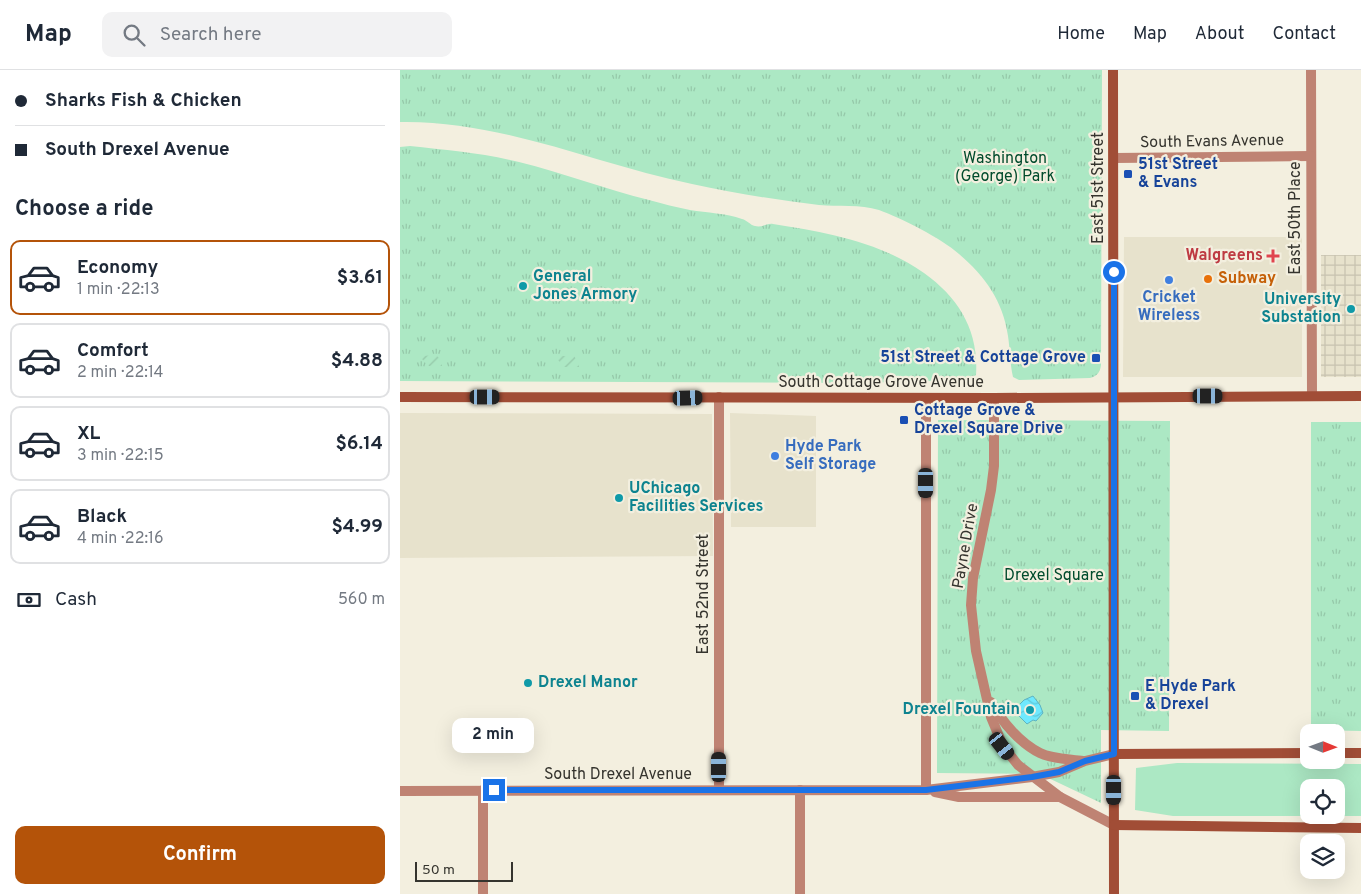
<!DOCTYPE html>
<html lang="en">
<head>
<meta charset="utf-8">
<style>
	body { margin:0; font-family:Overpass,sans-serif; background:#f2f2f3; color:#1f2937; height:100vh; display:flex; flex-direction:column; font-size:19px; white-space:nowrap }
	* { box-sizing:border-box; margin:0 }
	p { font-size:16px; color:#747a83 }
	.icon { flex:none; width:28px; height:28px; fill:none; stroke:currentColor; stroke-width:2; stroke-linecap:round; stroke-linejoin:round }
	.map { position:relative; flex:1; overflow:hidden }
	.sheet { display:flex; flex-direction:column; background:#fff; width:400px }
	.sheet>* { flex:none }
	.top-card { display:grid; align-content:center; height:110px; padding:0 15px; background:#fff }
	.needle { width:32px; rotate:91deg }
	.fabs { position:absolute; left:900px; top:654px; display:grid; gap:10px }
	.fabs a { display:grid; place-items:center; width:45px; height:45px; border-radius:10px; background:#fff; box-shadow:0 5px 20px #0002; font-size:25px }
	.scale { position:absolute; left:15px; bottom:12px; width:98px; box-sizing:border-box; padding-left:5px; border:2px solid #35342e; border-top:0; font-size:14px; line-height:18px; white-space:nowrap; color:#35342e; -webkit-text-stroke:4px #f3efdf; paint-order:stroke }
	.end { position:absolute; width:22px; height:22px; margin:-11px; border:6px solid #1a73e8; background:#fff; box-shadow:0 0 0 2px #fff }
	.from { border-radius:50% }
	.bubble { position:absolute; height:35px; border-radius:10px; background:#fff; box-shadow:0 5px 20px #0002; font-size:16px; font-weight:700; line-height:35px; text-align:center }
	.car { position:absolute; width:15px; height:30px; margin:-15px -8px; border-radius:6px; box-shadow:0 0 4px 1px #0007; background:linear-gradient(#222 24%,#8ab4d8 0 40%,#222 0 76%,#8ab4d8 0 86%,#222 0) }
	.top-card b { display:flex; align-items:center; gap:18px; height:48px; font-size:19px }
	.top-card b+b { border-top:1px solid #e0e1e3 }
	.top-card i { width:12px; height:12px; background:#1f2937 }
	ul { padding:0; list-style:none }
	li { display:flex; align-items:center; gap:15px; height:75px; margin:0 10px 8px; padding:0 5px; border:2px solid #e0e1e3; border-radius:10px }
	li div { flex:1 }
	li b { display:block; font-size:19px }
	li em { font-style:normal; font-weight:700 }
	li.selected { border-color:#b45309 }
	li>.icon { width:45px; height:45px; stroke-width:1.5 }
	h2 { padding:0 15px; font-size:22px; line-height:60px }
	.pay { display:flex; align-items:center; gap:12px; height:55px; padding:0 15px; font-size:19px }
	.pay p { margin-inline-start:auto }
	.cta { display:flex; gap:10px; margin-top:auto; padding:10px 15px }
	.cta a { flex:1; height:58px; border-radius:10px; background:#b45309; color:#fff; font-size:20px; font-weight:700; line-height:58px; text-align:center }
	header { display:flex; align-items:center; gap:30px; box-sizing:border-box; height:70px; padding:0 25px; background:#fff; border-bottom:1px solid #e0e1e3 }
	header strong { font-size:24px }
	nav { display:flex; gap:28px; margin-inline-start:auto; font-size:18px }
	.search { width:350px; height:45px; background:#f2f2f3; display:flex; align-items:center; gap:12px; box-sizing:border-box; padding:0 18px; border-radius:10px; color:#747a83; font-size:19px }
	main { display:flex; flex:1; min-height:0 }
	.map>svg:first-child { display:block }
</style>
</head>
<body>
<header>
<strong>Map</strong>
<div class="search"><svg class="icon" aria-label="search" viewBox="0 0 24 24"><circle cx="10" cy="10" r="6"/><path d="M15 15l6 6"/></svg>Search here</div>
<nav><a>Home</a><a>Map</a><a>About</a><a>Contact</a></nav>
</header>
<main>
<section class="sheet">
<div class="top-card">
<b><i class="from"></i>Sharks Fish &amp; Chicken</b>
<b><i></i>South Drexel Avenue</b>
</div>
<h2>Choose a ride</h2>
<ul>
<li class="selected"><svg class="icon" aria-label="car" viewBox="0 0 24 24"><path d="M5 17H2v-5l4-1 3-4h7l3 4 3 1v5h-3M9 17h6M6 11h13"/><circle cx="7" cy="17" r="2"/><circle cx="17" cy="17" r="2"/></svg><div><b>Economy</b><p>1 min · 22:13</p></div><em>$3.61</em></li>
<li><svg class="icon" aria-label="car" viewBox="0 0 24 24"><path d="M5 17H2v-5l4-1 3-4h7l3 4 3 1v5h-3M9 17h6M6 11h13"/><circle cx="7" cy="17" r="2"/><circle cx="17" cy="17" r="2"/></svg><div><b>Comfort</b><p>2 min · 22:14</p></div><em>$4.88</em></li>
<li><svg class="icon" aria-label="car" viewBox="0 0 24 24"><path d="M5 17H2v-5l4-1 3-4h7l3 4 3 1v5h-3M9 17h6M6 11h13"/><circle cx="7" cy="17" r="2"/><circle cx="17" cy="17" r="2"/></svg><div><b>XL</b><p>3 min · 22:15</p></div><em>$6.14</em></li>
<li><svg class="icon" aria-label="car" viewBox="0 0 24 24"><path d="M5 17H2v-5l4-1 3-4h7l3 4 3 1v5h-3M9 17h6M6 11h13"/><circle cx="7" cy="17" r="2"/><circle cx="17" cy="17" r="2"/></svg><div><b>Black</b><p>4 min · 22:16</p></div><em>$4.99</em></li>
</ul>
<div class="pay"><svg class="icon" aria-label="cash" viewBox="0 0 24 24"><path d="M3 7h18v10H3z"/><circle cx="12" cy="12" r="2"/></svg>Cash<p>560 m</p></div>
<div class="cta"><a>Confirm</a></div>
</section>
<div class="map">
<svg width="961" height="824" viewBox="0 0 961 824">
	<defs>
		<pattern id="industrial-grid" width="8" height="8" patternUnits="userSpaceOnUse" patternTransform="scale(1.25)"><rect width="8" height="8" fill="#e7e2cc"/><path d="M0 4h8M4 0v8" fill="none" stroke="#c7c2b0"/></pattern>
		<pattern id="park-tufts" width="24" height="20" patternUnits="userSpaceOnUse" patternTransform="scale(1.25)"><rect width="24" height="20" fill="#ace8c4"/><path d="M3 7l-1-3M5 7V3M7 7l1-3M15 17l-1-3M17 17v-4M19 17l1-3" fill="none" stroke="#95c8a9"/></pattern>
		<pattern id="garden-furrows" width="10" height="10" patternUnits="userSpaceOnUse" patternTransform="scale(1.25)"><rect width="10" height="10" fill="#ace8c4"/><path d="M-1 1l2-2M0 10L10 0M9 11l2-2" fill="none" stroke="#95c8a9"/></pattern>
		<pattern id="water-waves" width="16" height="10" patternUnits="userSpaceOnUse" patternTransform="scale(1.25)"><rect width="16" height="10" fill="#6fe9fe"/><path d="M0 5q4-4 8 0t8 0" fill="none" stroke="#61c8da"/></pattern>
	</defs>
	<rect width="100%" height="100%" fill="#f3efdf"/>
	<!-- built -->
	<g fill="#e7e2cc">
		<polygon points="724,167 902,167 902,307 723,307"/>
		<polygon points="0,343 312,344 313,486 0,488"/>
		<polygon points="330,343 416,346 416,457 331,457"/>
	</g>
	<!-- industrial -->
	<rect fill="url(#industrial-grid)" x="921" y="185" width="40" height="122"/>
	<!-- grass -->
	<path fill="#ace8c4" fill-rule="evenodd" d="M777 693 961 694V746H773L735 740 736 698ZM909 718H936V745H909Z"/>
	<!-- park -->
	<g fill="url(#park-tufts)">
		<path d="M0 0H702L701 295C700 303 697 306 690 308L619 310 613 307C610 294 610 279 608 266 603 231 585 206 559 184 541 168 501 148 479 140 460 134 438 137 419 135 376 130 334 123 292 114 195 94 100 50 0 52Z"/>
		<path d="M10 76C46 80 83 83 119 92 163 103 205 119 249 130 263 134 276 137 290 140 307 143 326 143 342 149 347 150 350 155 355 156 362 158 367 153 373 154 424 162 481 172 524 203 559 228 579 261 576 305L569 310 458 313 0 311V77Z"/>
		<polygon points="538,350 770,351 769,661 701,660 701,733 640,704 537,703"/>
		<polygon points="911,352 961,352 961,661 911,660"/>
	</g>
	<!-- garden -->
	<g fill="url(#garden-furrows)">
		<polygon points="36,285 42,291 42,296 29,296 22,289 22,286"/>
		<polygon points="158,286 174,286 178,292 179,297 164,297 158,290"/>
	</g>
	<!-- water -->
	<polygon fill="url(#water-waves)" stroke="#5eb3c0" points="633,626 640,635 643,643 636,651 633,650 627,654 619,646 616,638 624,630"/>
	<g fill="none" stroke-linecap="round" stroke-linejoin="round">
		<!-- street -->
		<g stroke="#bf8373" stroke-width="10">
			<polyline points="911,0 912,326"/>
			<polyline points="714,88 911,86"/>
			<polyline points="594,328 594,396 591,420 573,508 571,535 576,581 591,647 603,676 618,695 660,727"/>
			<path d="M591 632C602 652 620 673 640 683 652 689 669 689 683 691"/>
			<polyline points="319,720 319,327"/>
			<polyline points="400,720 400,824"/>
			<polyline points="526,720 526,328"/>
			<polyline points="0,721 526,720 632,707 659,702 685,691 714,684"/>
			<polyline points="535,722 559,727 660,727 714,755"/>
			<polyline points="83,824 83,720"/>
		</g>
		<!-- secondary -->
		<g stroke="#a14d36" stroke-width="10">
			<polyline points="713,0 714,824"/>
			<polyline points="0,327 594,328 961,326"/>
			<polyline points="936,683 961,683"/>
			<polyline points="714,684 909,683"/>
			<polyline points="714,755 961,758"/>
		</g>
	</g>
	<g fill="none" stroke-linecap="round" stroke-linejoin="round">
		<!-- route -->
		<polyline stroke="#1a73e8" stroke-width="6" points="94,720 526,720 632,707 659,702 685,691 714,684 714,202"/>
	</g>
	<!-- markers -->
	<g fill="#1a4fb4" stroke="#f3efdf" stroke-width="2">
		<rect x="723" y="99" width="10" height="10" rx="2.5"/>
		<rect x="691" y="283" width="10" height="10" rx="2.5"/>
		<rect x="499" y="345" width="10" height="10" rx="2.5"/>
		<rect x="730" y="621" width="10" height="10" rx="2.5"/>
	</g>
	<path fill="#e0444e" stroke="#f3efdf" stroke-width="2" d="M870.5 178.5h5v5h5v5h-5v5h-5v-5h-5v-5h5z"/>
	<circle fill="#e8710a" stroke="#f3efdf" stroke-width="2" cx="808" cy="209" r="5"/>
	<g fill="#3f7fe0" stroke="#f3efdf" stroke-width="2">
		<circle cx="769" cy="210" r="5"/>
		<circle cx="375" cy="386" r="5"/>
	</g>
	<g fill="#0f9aa8" stroke="#f3efdf" stroke-width="2">
		<circle cx="123" cy="216" r="5"/>
		<circle cx="951" cy="239" r="5"/>
		<circle cx="219" cy="428" r="5"/>
		<circle cx="128" cy="613" r="5"/>
		<circle cx="630" cy="640" r="5"/>
	</g>
	<g text-anchor="middle" dominant-baseline="central" stroke-width="4.5" stroke-linejoin="round" paint-order="stroke">
		<!-- street labels -->
		<g font-size="16" fill="#35342e" stroke="#f3efdf">
			<text transform="translate(812 72) rotate(-1)">South Evans Avenue</text>
			<text transform="translate(699 118) rotate(-90)">East 51st Street</text>
			<text transform="translate(896 148) rotate(-90)">East 50th Place</text>
			<text x="481" y="313">South Cottage Grove Avenue</text>
			<text transform="translate(566 476) rotate(-80)">Payne Drive</text>
			<text transform="translate(304 524) rotate(-90)">East 52nd Street</text>
			<text x="218" y="705">South Drexel Avenue</text>
		</g>
		<!-- park labels -->
		<g font-size="16" fill="#004b2c" stroke="#f3efdf">
			<text x="605" y="89">Washington<tspan x="605" dy="18">(George) Park</tspan></text>
			<text x="654" y="506">Drexel Square</text>
		</g>
		<!-- transit labels -->
		<g font-size="16" font-weight="bold" fill="#164399" stroke="#f3efdf" text-anchor="start">
			<text x="738" y="95">51st Street<tspan x="738" dy="18">&amp; Evans</tspan></text>
			<text x="686" y="288" text-anchor="end">51st Street &amp; Cottage Grove</text>
			<text x="514" y="341">Cottage Grove &amp;<tspan x="514" dy="18">Drexel Square Drive</tspan></text>
			<text x="745" y="617">E Hyde Park<tspan x="745" dy="18">&amp; Drexel</tspan></text>
		</g>
		<!-- health labels -->
		<g font-size="16" font-weight="bold" fill="#be3a42" stroke="#f3efdf" text-anchor="end">
			<text x="863" y="186">Walgreens</text>
		</g>
		<!-- culture labels -->
		<g font-size="16" font-weight="bold" fill="#0d838f" stroke="#f3efdf" text-anchor="start">
			<text x="133" y="207">General<tspan x="133" dy="18">Jones Armory</tspan></text>
			<text x="941" y="230" text-anchor="end">University<tspan x="941" dy="18">Substation</tspan></text>
			<text x="229" y="419">UChicago<tspan x="229" dy="18">Facilities Services</tspan></text>
			<text x="138" y="613">Drexel Manor</text>
			<text x="620" y="640" text-anchor="end">Drexel Fountain</text>
		</g>
		<!-- food labels -->
		<g font-size="16" font-weight="bold" fill="#c56008" stroke="#f3efdf" text-anchor="start">
			<text x="818" y="209">Subway</text>
		</g>
		<!-- shop labels -->
		<g font-size="16" font-weight="bold" fill="#366cbe" stroke="#f3efdf">
			<text x="769" y="228">Cricket<tspan x="769" dy="18">Wireless</tspan></text>
			<text x="385" y="377" text-anchor="start">Hyde Park<tspan x="385" dy="18">Self Storage</tspan></text>
		</g>
	</g>
</svg>
<div class="fabs">
<a><svg class="needle" viewBox="-14 -14 28 28"><path d="M0-13l5 13h-10z" fill="#e53935"/><path d="M0 13l5-13h-10z" fill="#747a83"/></svg></a>
<a><svg class="icon" aria-label="locate" viewBox="0 0 24 24"><circle cx="12" cy="12" r="6"/><path d="M12 2v4M12 18v4M2 12h4M18 12h4"/></svg></a>
<a><svg class="icon" aria-label="layers" viewBox="0 0 24 24"><path d="M12 4l9 5-9 5-9-5zM3 14l9 5 9-5"/></svg></a>
</div>
<div class="scale">50 m</div>
<i class="end from" style="left:714px;top:202px"></i>
<i class="end" style="left:94px;top:720px"></i>
<div class="bubble" style="left:52px;top:648px;width:82px">2 min</div>
<i class="car" style="left:808px;top:326px;rotate:90deg"></i>
<i class="car" style="left:85px;top:327px;rotate:90deg"></i>
<i class="car" style="left:288px;top:328px;rotate:88deg"></i>
<i class="car" style="left:526px;top:413px;rotate:180deg"></i>
<i class="car" style="left:602px;top:676px;rotate:142deg"></i>
<i class="car" style="left:319px;top:697px;rotate:0deg"></i>
<i class="car" style="left:714px;top:720px;rotate:180deg"></i>
</div>
</main>
</body>
</html>
